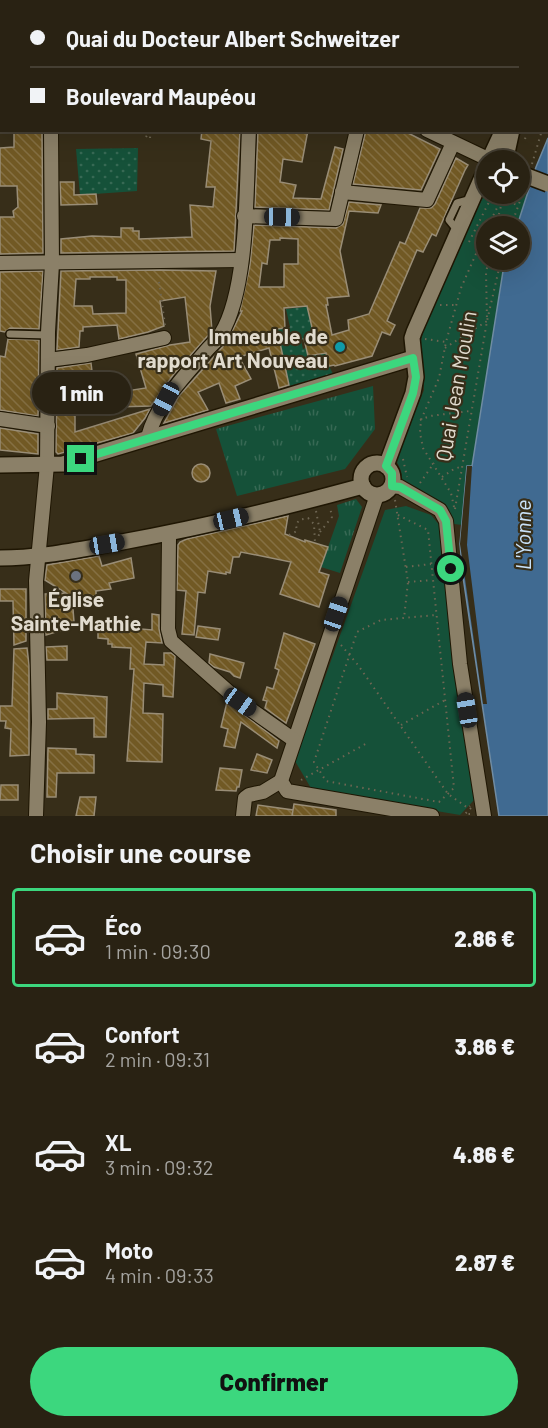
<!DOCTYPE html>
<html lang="fr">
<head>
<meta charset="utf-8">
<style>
	body { margin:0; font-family:Barlow,sans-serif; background:#352f21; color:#f1f3f6; height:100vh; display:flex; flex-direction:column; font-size:22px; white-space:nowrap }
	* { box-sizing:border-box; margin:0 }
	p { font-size:20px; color:#a5a4a0 }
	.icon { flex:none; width:33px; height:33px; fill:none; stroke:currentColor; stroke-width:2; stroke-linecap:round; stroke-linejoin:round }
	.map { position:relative; height:816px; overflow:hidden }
	.panel { display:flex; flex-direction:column; background:#292213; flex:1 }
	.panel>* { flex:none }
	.hud { position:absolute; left:0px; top:0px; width:549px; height:132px; box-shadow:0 6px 24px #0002,0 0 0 2px #453f33; display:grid; align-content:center; height:132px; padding:0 30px; background:#292213 }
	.fabs { position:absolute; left:476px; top:150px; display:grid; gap:12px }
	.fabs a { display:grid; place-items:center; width:54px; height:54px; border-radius:50%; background:#292213; box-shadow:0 6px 24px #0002,0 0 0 2px #453f33; font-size:30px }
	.end { position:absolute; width:27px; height:27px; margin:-14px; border:8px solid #3cd77e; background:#111; box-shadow:0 0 0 3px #111 }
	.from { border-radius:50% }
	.bubble { position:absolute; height:42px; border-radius:21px; background:#292213; box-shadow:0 6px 24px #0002,0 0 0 2px #453f33; font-size:20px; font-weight:800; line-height:42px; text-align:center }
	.car { position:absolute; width:18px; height:36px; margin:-18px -9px; border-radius:8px; box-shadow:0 0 4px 2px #0007; background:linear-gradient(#222 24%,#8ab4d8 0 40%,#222 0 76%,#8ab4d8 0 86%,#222 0) }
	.hud b { display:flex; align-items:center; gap:21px; height:57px; font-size:22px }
	.hud b+b { border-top:2px solid #453f33 }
	.hud i { width:15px; height:15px; background:#f1f3f6 }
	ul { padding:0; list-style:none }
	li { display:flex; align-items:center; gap:18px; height:99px; margin:0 12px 9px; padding:0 18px; border:3px solid transparent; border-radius:6px }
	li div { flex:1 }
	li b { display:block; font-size:22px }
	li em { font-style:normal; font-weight:800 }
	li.active { border-color:#3cd77e }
	li>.icon { width:54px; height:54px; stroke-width:1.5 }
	h2 { padding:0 30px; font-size:27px; line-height:72px }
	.action { display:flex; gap:12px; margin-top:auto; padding:12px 30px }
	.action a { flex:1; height:69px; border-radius:36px; background:#3cd77e; color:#111; font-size:24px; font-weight:800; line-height:69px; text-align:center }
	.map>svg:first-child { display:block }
</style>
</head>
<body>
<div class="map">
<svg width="548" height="816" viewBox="0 0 548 816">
	<defs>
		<pattern id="grass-tufts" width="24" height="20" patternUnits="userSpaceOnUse" patternTransform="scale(1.5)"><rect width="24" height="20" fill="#155139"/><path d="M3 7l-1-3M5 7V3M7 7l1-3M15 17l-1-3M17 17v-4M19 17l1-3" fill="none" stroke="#376954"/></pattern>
		<pattern id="garden-dots" width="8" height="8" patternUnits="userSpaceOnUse" patternTransform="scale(1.5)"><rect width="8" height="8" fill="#155139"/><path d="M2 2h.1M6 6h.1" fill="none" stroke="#376954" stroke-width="1.8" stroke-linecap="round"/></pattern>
		<pattern id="building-back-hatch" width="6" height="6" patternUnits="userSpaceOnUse" patternTransform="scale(1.5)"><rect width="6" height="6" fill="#715924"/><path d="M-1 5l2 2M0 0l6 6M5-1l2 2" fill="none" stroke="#857043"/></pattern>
	</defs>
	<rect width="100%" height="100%" fill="#372e19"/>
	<!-- grass -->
	<g fill="url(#grass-tufts)">
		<polygon points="373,386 375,429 345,469 237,496 216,429"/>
		<polygon points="356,499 362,507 340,573 321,567 339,516 337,505"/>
	</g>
	<!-- park -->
	<g fill="#155139">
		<polygon points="486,191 486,194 519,194 519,191 528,193 517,226 486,226 486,260 506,260 472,466 467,466 462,525 454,524 446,506 403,483 401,471 397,462 401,448 424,390 420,344 426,322 463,238"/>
		<polygon points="406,506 431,515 441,527 464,735 475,799 460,815 312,790 295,761 385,510"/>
	</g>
	<!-- garden -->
	<g fill="url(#garden-dots)">
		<polygon points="138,148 137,191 80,195 76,149"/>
		<polygon points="315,306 311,323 314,336 301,340 303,349 306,348 309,356 312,355 312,352 328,353 329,366 333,374 289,386 277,329 290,327 286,309"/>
	</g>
	<!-- water -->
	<polygon fill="#406a91" stroke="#708ca3" stroke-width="1.5" points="548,138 548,816 499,816 463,577 460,544 467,466 472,466 504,265 506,260 519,260 519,226 517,226 536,167"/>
	<!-- pier -->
	<polygon fill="#372e19" points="467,466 472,466 467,545 487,704 483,704 460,544"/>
	<!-- building -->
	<g fill="url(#building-back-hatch)" stroke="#998d76" stroke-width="1.5" fill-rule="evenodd">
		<polygon points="14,130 42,130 43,253 0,254 0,217 14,217 13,211 18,207 17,186 0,186 0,148 14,147"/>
		<polygon points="202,130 240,130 234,251 61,253 61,239 92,236 121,237 121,228 133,228 133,231 139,231 139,239 192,237 190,205 213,207 215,187 206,187 211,141 201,139"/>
		<polygon points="258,130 308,130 302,162 283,159 280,182 296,185 293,198 321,199 335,147 343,149 329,210 255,207"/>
		<polygon points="366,130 409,130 408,133 440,149 421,190 353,184"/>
		<path d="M456 158 468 165 465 170 436 236 432 234 423 252 417 250 387 321 395 325 390 335 382 332 372 356 335 366 334 365 329 366 326 353 308 356 304 339 314 336 307 306 284 308 285 328 277 329 289 385 279 388 269 348 239 357 251 379 235 386 240 399 226 403 219 383 198 392 208 410 164 423 179 396 227 342 242 311H240L250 265 254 225 336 228 343 224 349 202 381 205 378 213 349 211 340 251 349 296 327 298 328 305H326L332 335 349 330 348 320 369 314 400 242 405 244 420 208H431L435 204ZM280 238 298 239V264H284V287H259L262 263 267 264 270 240H280Z"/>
		<polygon points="60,182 74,182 74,195 96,194 97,204 61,205"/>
		<path d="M159 270 216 271 210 306 212 331 173 375 151 406 75 408V432L150 409 145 418 133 433 58 454 56 452 57 368 91 363 95 396 146 388 136 354 170 345 190 342 185 297 160 301 164 326 148 332 119 339 117 325 83 327V331H80L79 347 57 350 61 271ZM90 277H117V280H126V313L93 314 92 306H74L76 279H90Z"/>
		<polygon points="43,271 39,329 10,328 5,332 0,331 0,272"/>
		<polygon points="8,339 39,340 38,416 0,410 0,356 5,357"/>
		<polygon points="0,428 38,434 38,454 0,450"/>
		<circle cx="201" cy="473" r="9"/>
		<polygon points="288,516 285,534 305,542 305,540 328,547 319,572 329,575 319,607 280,594 291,562 241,552 239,557 233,557 230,573 226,572 226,574 208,571 205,593 198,592 194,635 182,634 186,591 177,590 178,545 180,542 187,539"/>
		<polygon points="99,556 102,566 131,558 134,578 109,583 111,589 96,591 96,596 75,598 72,596 74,622 71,622 71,625 66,625 66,629 46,635 45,594 66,593 45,580 47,565"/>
		<polygon points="0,589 26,589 26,641 14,645 13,601 0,601"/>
		<polygon points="152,614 159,615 159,629 162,643 146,642 144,664 164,665 164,653 171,653 175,656 173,697 163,696 163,685 144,683 143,713 163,714 162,762 127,761 134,669 130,669 131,648 112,647 112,644 108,644 108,639 98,638 98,626 119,624 119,627 152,630"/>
		<polygon points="198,626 220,629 218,640 196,637"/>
		<polygon points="284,633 315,644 286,723 265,708 267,701 263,700 267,687 273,689 279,670 275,668"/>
		<polygon points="67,646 67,660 47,660 46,647"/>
		<polygon points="27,648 29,665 29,755 10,756 11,729 5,728 6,721 0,721 0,706 12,706 14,649"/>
		<polygon points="210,654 244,663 240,678 234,676 230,672 214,667 209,663"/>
		<polygon points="57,693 107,697 106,737 94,737 94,718 48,719 48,709 57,709"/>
		<polygon points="227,702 279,741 277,748 241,722 235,748 224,746 228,729 221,727"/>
		<polygon points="48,748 76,749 76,754 94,755 94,773 57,773 56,797 47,797"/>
		<polygon points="257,754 272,760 267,773 251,770"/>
		<polygon points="220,768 242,770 239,787 237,787 236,791 216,790"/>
		<polygon points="1,785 18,785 18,800 0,800"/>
		<polygon points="80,797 96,797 94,816 76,816"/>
		<polygon points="294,804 336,810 336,816 256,816 258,805 293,810 292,816"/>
	</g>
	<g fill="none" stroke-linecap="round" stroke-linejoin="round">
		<!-- lane casing -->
		<g stroke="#1f1603" stroke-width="10">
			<g id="lane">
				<polyline points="458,231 449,220 457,203 472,199"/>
				<polyline points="10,334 48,335"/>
			</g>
		</g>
		<!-- street casing -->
		<g stroke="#1f1603" stroke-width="16">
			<g id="street">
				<polyline points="54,2 54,0"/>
				<polyline points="259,2 259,0"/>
				<polyline points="403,2 403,0"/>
				<polyline points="488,2 489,0"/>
				<polyline points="0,52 2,52"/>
				<polyline points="427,130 490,160"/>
				<polyline points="342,192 427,200 453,143"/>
				<polyline points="244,216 336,219 357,130"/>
				<polyline points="0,263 241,260"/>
				<polyline points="48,360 87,355 164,338"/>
				<polyline points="0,419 48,426"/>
				<path d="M148 437C157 403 184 377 206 351 211 345 218 340 221 334 249 288 246 185 249 130"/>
				<polyline points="392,486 400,487 440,510 446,521 460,664 484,816"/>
				<polyline points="377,495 281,781 287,791 432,816"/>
				<polyline points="167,534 169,539 168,629 171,641 240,702 294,740"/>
				<polyline points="36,816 39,722 36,581 47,465 48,332 52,264 51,130"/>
				<polyline points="243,816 245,798 249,795 263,792 281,781"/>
			</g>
		</g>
		<!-- secondary casing -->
		<g stroke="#1f1603" stroke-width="18">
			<g id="secondary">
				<polyline points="548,38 548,37"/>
				<polyline points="489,160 503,130"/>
				<polyline points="509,160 507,153 512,130"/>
				<circle cx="377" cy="479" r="16"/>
				<polyline points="0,465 63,464 413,358"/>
				<polyline points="386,466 413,393 416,377 412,338 414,332 486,168"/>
				<path d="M0 558C42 558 81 549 122 542 203 527 283 508 363 486"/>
			</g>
		</g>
		<!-- path -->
		<g stroke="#6e6653" stroke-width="2" stroke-dasharray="1.5 4.5" stroke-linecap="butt">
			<polyline points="323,2 323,0"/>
			<polyline points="548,7 548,6"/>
			<polyline points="548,82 548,81"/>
			<polyline points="548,115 548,113"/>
			<polyline points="146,137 150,130"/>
			<polyline points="150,138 151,130"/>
			<polyline points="525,139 528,130"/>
			<polyline points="532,164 542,130"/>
			<polyline points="503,199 517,205"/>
			<polyline points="488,226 500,202"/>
			<polyline points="496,226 504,194"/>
			<polyline points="511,226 524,190"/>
			<polyline points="469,242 493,194"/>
			<polyline points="159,282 165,325"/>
			<polyline points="440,305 455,305"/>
			<polyline points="425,339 446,342"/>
			<polyline points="445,348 487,321 486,272 489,260"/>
			<polyline points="420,420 430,416 470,411"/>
			<polyline points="403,459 407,477"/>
			<polyline points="442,477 454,469 460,467"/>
			<polyline points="420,483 434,463"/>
			<polyline points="395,500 408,582 404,618"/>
			<polyline points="454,507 451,493 423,448 420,433 421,420 439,378 446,342 461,288 486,231"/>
			<polyline points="455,509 487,321 501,260"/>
			<polyline points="316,511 320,532 317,540"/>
			<polyline points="398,515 428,530 454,788 439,802 326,781 314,762 357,632 381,620 436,615"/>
			<polyline points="320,532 332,517 330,507"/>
			<polyline points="289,535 297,531 296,525 299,520 308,518 314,524 315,543"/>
			<polyline points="406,567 431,564"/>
			<polyline points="408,582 432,580"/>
			<polyline points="341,645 358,665 448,794 468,808 470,806"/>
			<polyline points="401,725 445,700"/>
			<polyline points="301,780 369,742"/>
			<polyline points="471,808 465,814 471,814"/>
		</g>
		<!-- lane -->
		<use href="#lane" stroke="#8b8068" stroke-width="7"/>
		<!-- street -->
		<use href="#street" stroke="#8b8068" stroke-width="14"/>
		<!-- secondary -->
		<use href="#secondary" stroke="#8b8068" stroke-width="15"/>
		<!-- secondary-bridge casing -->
		<g stroke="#1f1603" stroke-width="18" stroke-linecap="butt">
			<polyline id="secondary-bridge" points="519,173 548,184"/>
		</g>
		<!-- secondary-bridge -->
		<use href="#secondary-bridge" stroke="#8b8068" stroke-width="15"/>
	</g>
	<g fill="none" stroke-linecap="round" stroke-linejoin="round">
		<!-- route -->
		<polyline stroke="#3cd77e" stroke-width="8" points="81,459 413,358 416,377 413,393 386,466 392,473 392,486 400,487 440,510 446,521 451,569"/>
	</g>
	<!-- markers -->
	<circle fill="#0f9aa8" stroke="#372e19" stroke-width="2" cx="340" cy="347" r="6"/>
	<circle fill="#6b7280" stroke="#372e19" stroke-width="2" cx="76" cy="576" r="6"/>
	<g text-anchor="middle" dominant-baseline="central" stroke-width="4.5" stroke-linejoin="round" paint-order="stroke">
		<!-- poi labels -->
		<g font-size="21" font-weight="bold" fill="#e1dbce" stroke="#372e19" text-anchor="end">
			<text x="328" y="335">Immeuble de<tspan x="328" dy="24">rapport Art Nouveau</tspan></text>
			<text x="76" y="598" text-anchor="middle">Église<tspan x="76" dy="24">Sainte-Mathie</tspan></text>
		</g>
		<!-- street labels -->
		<g font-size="21" fill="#e1dbce" stroke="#372e19">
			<text transform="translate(455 386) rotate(-80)">Quai Jean Moulin</text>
		</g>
		<!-- water labels -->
		<g font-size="22" font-style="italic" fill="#c8e1f9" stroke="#372e19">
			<text transform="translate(522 535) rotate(-90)">L'Yonne</text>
		</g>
	</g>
</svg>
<div class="fabs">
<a><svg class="icon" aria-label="locate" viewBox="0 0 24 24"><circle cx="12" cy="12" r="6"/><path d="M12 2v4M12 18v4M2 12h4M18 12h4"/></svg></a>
<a><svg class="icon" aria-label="layers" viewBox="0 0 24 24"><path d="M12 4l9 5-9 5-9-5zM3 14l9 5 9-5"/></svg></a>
</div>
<i class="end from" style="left:451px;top:569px"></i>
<i class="end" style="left:81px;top:459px"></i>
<div class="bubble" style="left:32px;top:372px;width:99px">1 min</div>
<i class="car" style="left:282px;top:217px;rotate:91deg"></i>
<i class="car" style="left:166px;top:399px;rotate:208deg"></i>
<i class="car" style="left:231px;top:519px;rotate:77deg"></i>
<i class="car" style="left:107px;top:544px;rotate:80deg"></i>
<i class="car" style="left:336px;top:614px;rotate:19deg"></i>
<i class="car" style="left:240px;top:702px;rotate:125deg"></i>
<i class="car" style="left:467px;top:710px;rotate:351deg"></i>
<div class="hud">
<b><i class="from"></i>Quai du Docteur Albert Schweitzer</b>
<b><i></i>Boulevard Maupéou</b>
</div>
</div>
<section class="panel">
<h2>Choisir une course</h2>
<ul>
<li class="active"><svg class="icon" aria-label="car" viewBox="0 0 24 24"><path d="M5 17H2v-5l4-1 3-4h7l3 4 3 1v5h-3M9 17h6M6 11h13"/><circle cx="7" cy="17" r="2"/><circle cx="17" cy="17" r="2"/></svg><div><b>Éco</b><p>1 min · 09:30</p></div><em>2.86 €</em></li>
<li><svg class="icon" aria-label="car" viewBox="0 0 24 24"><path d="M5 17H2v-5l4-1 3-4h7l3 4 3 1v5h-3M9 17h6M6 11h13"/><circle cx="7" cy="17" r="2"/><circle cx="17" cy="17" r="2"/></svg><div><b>Confort</b><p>2 min · 09:31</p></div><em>3.86 €</em></li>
<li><svg class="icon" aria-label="car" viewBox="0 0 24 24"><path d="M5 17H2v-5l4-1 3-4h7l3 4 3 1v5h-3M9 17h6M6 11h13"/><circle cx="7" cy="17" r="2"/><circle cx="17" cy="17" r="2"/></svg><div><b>XL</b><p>3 min · 09:32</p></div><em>4.86 €</em></li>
<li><svg class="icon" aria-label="car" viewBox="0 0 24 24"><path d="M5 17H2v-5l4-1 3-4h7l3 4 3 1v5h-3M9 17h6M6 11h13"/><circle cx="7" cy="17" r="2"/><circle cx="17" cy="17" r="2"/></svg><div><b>Moto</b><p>4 min · 09:33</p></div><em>2.87 €</em></li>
</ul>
<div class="action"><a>Confirmer</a></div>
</section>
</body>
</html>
